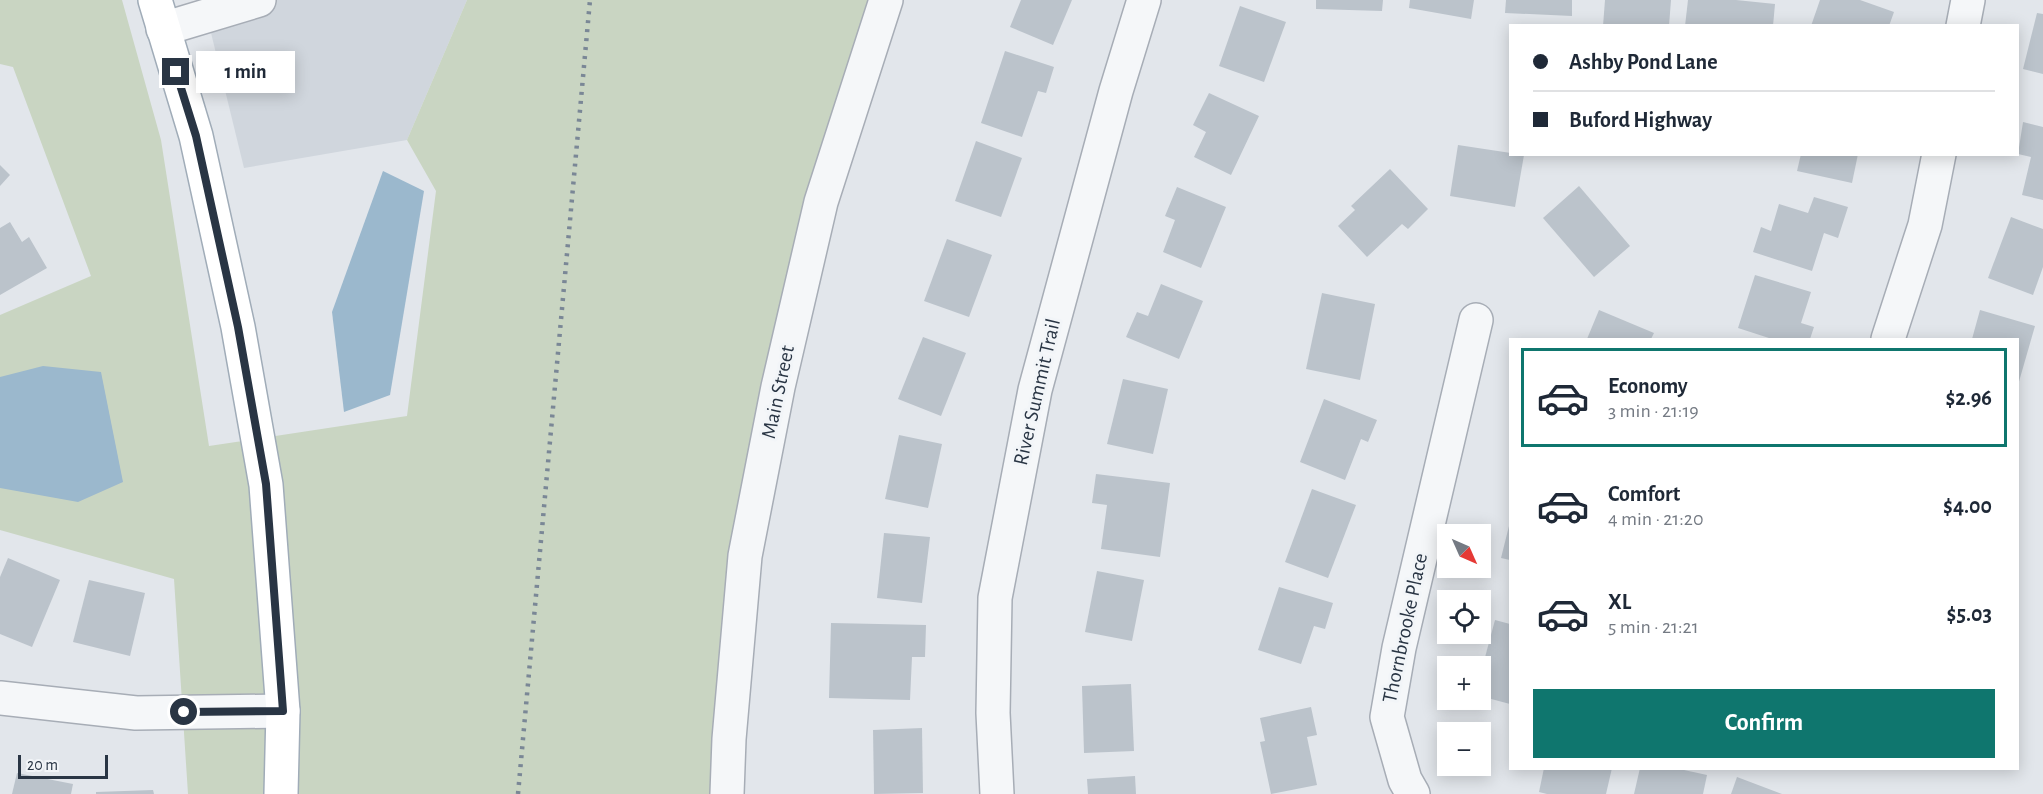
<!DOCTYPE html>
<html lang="en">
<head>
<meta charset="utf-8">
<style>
	body { margin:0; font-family:"Alegreya Sans",sans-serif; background:#f6f6f7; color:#1f2937; height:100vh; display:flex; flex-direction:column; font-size:22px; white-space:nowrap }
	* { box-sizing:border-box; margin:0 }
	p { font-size:20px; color:#747a83 }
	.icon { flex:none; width:33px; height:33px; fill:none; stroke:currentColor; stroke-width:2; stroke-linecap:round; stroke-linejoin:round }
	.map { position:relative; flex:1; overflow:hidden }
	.details { position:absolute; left:1509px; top:338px; width:510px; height:432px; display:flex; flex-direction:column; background:#fff; border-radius:0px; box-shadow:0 3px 15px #0003 }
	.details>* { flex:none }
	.top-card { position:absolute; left:1509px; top:24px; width:510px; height:132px; border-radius:0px; box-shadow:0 3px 15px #0003; display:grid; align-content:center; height:132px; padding:0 24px; background:#fff }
	.needle { width:39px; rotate:135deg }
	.buttons { position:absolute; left:1437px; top:524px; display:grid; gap:12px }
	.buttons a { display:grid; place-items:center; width:54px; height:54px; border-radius:0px; background:#fff; box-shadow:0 3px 15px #0003; font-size:30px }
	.scale { position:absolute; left:18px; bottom:15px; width:90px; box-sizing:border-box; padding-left:6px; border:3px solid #293544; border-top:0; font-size:16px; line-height:21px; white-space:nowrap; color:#293544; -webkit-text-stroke:4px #f2f5f8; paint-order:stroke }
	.end { position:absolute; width:27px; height:27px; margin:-14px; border:8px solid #293544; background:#fff; box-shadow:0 0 0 3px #fff }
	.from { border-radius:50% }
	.bubble { position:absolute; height:42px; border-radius:0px; background:#fff; box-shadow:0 3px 15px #0003; font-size:20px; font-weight:600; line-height:42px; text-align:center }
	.top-card b { display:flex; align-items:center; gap:21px; height:57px; font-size:22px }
	.top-card b+b { border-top:2px solid #e0e1e3 }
	.top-card i { width:15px; height:15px; background:#1f2937 }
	ul { padding:10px 0 0; list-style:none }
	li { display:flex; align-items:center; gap:18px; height:99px; margin:0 12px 9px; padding:0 12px; border:3px solid transparent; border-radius:0px }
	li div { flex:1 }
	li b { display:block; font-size:22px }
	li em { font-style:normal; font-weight:600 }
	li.on { border-color:#0f766e }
	li>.icon { width:54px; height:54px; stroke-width:1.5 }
	.primary-button { display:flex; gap:12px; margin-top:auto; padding:12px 24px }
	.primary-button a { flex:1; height:69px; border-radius:0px; background:#0f766e; color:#fff; font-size:24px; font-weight:600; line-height:69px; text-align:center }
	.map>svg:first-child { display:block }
</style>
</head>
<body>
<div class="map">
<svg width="2043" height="794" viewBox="0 0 2043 794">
	<rect width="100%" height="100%" fill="#e2e6eb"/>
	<!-- built -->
	<polygon fill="#d0d6dd" points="203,0 467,0 407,140 244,168"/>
	<!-- green -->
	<polygon fill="#c9d5c2" points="0,0 122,0 161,140 209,446 407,416 436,191 407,140 467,0 869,0 807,226 727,794 188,794 174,579 0,530 0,315 91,276 13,67 0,64"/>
	<!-- water -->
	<g fill="#9bb8cd">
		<polygon points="383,171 424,191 390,395 344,412 332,312"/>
		<polygon points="43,366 101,372 123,482 78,502 0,488 0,377"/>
	</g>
	<!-- building -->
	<g fill="#bbc3cb">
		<polygon points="1021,0 1072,0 1053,45 1010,27"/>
		<polygon points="1316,0 1383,0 1382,11 1316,9"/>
		<polygon points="1410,0 1474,0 1471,19 1409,8"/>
		<polygon points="1506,0 1572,0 1572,16 1505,13"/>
		<polygon points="1605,0 1671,0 1669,26 1603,26"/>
		<polygon points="1688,0 1736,0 1775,4 1773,26 1685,26"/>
		<polygon points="1820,0 1860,0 1894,12 1889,26 1811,26"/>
		<polygon points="1240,6 1286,22 1264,82 1219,66"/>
		<polygon points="2037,13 2043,14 2043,74 2023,69"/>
		<polygon points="1005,51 1054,67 1046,93 1038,91 1022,137 981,123"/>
		<polygon points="1209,93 1259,116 1231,175 1194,157 1206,132 1193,125"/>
		<polygon points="2023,122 2043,127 2043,200 2022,195 2031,157 2018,154"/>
		<polygon points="976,141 1022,158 1001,217 955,201"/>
		<polygon points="1458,145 1524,155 1515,207 1450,196"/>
		<polygon points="1801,154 1858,154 1852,183 1797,171"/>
		<polygon points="0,165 10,175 0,186"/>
		<polygon points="1390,169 1428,209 1408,229 1402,224 1367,257 1338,226 1355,210 1351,206"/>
		<polygon points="1579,186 1630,246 1594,277 1543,218"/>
		<polygon points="1177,187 1226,207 1201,268 1163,252 1175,220 1165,216"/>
		<polygon points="1814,197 1848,207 1838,238 1824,233 1812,271 1753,252 1761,227 1771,231 1779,204 1808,213"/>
		<polygon points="2011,217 2043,229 2043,267 2033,295 1988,278"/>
		<polygon points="10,222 22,242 29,237 47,268 0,295 0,228"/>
		<polygon points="947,239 992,255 969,317 924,301"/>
		<polygon points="1755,275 1811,292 1801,323 1814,327 1810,339 1772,339 1738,328"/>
		<polygon points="1161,284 1203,301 1179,359 1126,337 1137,312 1148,316"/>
		<polygon points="1322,293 1375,304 1360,380 1306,369"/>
		<polygon points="1599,310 1654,333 1651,339 1587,339"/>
		<polygon points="1980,310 2035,326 2018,385 2018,339 1972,339"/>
		<polygon points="923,337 966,353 941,416 898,399"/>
		<polygon points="1123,379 1168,389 1153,454 1107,444"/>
		<polygon points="1324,399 1377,420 1368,442 1361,439 1345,480 1300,462"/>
		<polygon points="899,435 942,444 928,508 885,499"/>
		<polygon points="1096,474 1170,483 1160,557 1101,549 1107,505 1092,503"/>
		<polygon points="1312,489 1356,505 1328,578 1285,562"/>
		<polygon points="1510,522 1510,560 1501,558"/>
		<polygon points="884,533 930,537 922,603 877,598"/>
		<polygon points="8,558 60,580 32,647 0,634 0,577"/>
		<polygon points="1097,571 1144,580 1132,641 1085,632"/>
		<polygon points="89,580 145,593 130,656 73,642"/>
		<polygon points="1279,587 1333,603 1325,629 1314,626 1301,664 1258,650"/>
		<polygon points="1495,620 1510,624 1510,704 1480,696 1480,676"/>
		<polygon points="831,623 926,625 925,657 912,657 910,700 829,698"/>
		<polygon points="1131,684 1134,751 1084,753 1082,686"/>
		<polygon points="1311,707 1317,735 1307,737 1317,785 1271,794 1260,742 1265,741 1260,718"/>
		<polygon points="922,728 923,793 874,794 873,730"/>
		<polygon points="1544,768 1612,768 1606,794 1547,794 1539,792"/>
		<polygon points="1640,768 1675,768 1707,775 1703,794 1634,794"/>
		<polygon points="17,773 73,784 71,794 12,794"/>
		<polygon points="1135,776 1136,794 1088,794 1087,779"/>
		<polygon points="1737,777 1782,794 1731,794"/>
		<polygon points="153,790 154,794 96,794 96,792"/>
	</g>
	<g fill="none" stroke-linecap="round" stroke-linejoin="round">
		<!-- minor casing -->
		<g stroke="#a7adb6" stroke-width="36">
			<g id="minor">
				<polyline points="1963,26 1968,0"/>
				<polyline points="163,29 259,0"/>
				<polyline points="1888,339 1925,225 1939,154"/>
				<polyline points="0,698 136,713 283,711"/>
				<polyline points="727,794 729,739 745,556 778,387 821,202 886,0"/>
				<polyline points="997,794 993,713 995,598 1035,390 1116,91 1144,0"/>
				<polyline points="1413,794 1405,780 1387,717 1399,648 1476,320"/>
			</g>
		</g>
		<!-- major casing -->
		<g stroke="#a0acb8" stroke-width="36">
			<polyline id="major" points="155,0 196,136 238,327 266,485 283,711 281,794"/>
		</g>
		<!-- minor -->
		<use href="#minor" stroke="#f5f7f9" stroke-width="33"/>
		<!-- major -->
		<use href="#major" stroke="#fff" stroke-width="33"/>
		<!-- rail -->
		<polyline stroke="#7a8796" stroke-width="4.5" stroke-dasharray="3 6" stroke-linecap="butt" points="518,794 590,0"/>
	</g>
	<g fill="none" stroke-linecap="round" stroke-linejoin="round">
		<!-- route -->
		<polyline stroke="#293544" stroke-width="8" points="176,72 196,136 238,327 266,484 283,711 184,712"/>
	</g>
	<g text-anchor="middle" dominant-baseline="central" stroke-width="6" stroke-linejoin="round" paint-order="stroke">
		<!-- street labels -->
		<g font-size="21" fill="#293544" stroke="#f2f5f8">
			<text transform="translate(778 392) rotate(-78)">Main Street</text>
			<text transform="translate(1037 392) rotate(-77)">River Summit Trail</text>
			<text transform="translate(1405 628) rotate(-78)">Thornbrooke Place</text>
		</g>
	</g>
</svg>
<div class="buttons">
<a><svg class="needle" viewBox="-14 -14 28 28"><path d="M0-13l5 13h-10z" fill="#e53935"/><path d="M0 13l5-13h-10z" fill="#747a83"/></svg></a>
<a><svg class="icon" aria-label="locate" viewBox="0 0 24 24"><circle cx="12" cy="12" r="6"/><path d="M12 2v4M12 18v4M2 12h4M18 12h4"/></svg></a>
<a>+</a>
<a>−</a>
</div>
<div class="scale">20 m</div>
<i class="end from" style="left:184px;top:712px"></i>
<i class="end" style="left:176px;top:72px"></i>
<div class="bubble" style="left:196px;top:51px;width:99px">1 min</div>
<div class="top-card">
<b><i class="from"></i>Ashby Pond Lane</b>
<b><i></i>Buford Highway</b>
</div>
<section class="details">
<ul>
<li class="on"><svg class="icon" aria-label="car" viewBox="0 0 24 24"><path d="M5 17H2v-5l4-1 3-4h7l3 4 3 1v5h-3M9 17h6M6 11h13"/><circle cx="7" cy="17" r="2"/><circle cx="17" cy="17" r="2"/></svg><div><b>Economy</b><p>3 min · 21:19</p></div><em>$2.96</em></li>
<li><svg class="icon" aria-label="car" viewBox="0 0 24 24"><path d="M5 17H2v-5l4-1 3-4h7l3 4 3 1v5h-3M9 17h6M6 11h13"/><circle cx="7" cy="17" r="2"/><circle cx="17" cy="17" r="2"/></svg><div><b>Comfort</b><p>4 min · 21:20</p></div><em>$4.00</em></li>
<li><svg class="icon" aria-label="car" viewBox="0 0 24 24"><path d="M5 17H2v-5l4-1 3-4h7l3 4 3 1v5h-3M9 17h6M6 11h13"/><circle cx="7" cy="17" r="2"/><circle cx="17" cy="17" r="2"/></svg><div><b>XL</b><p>5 min · 21:21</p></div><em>$5.03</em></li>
</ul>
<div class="primary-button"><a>Confirm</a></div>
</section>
</div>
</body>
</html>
